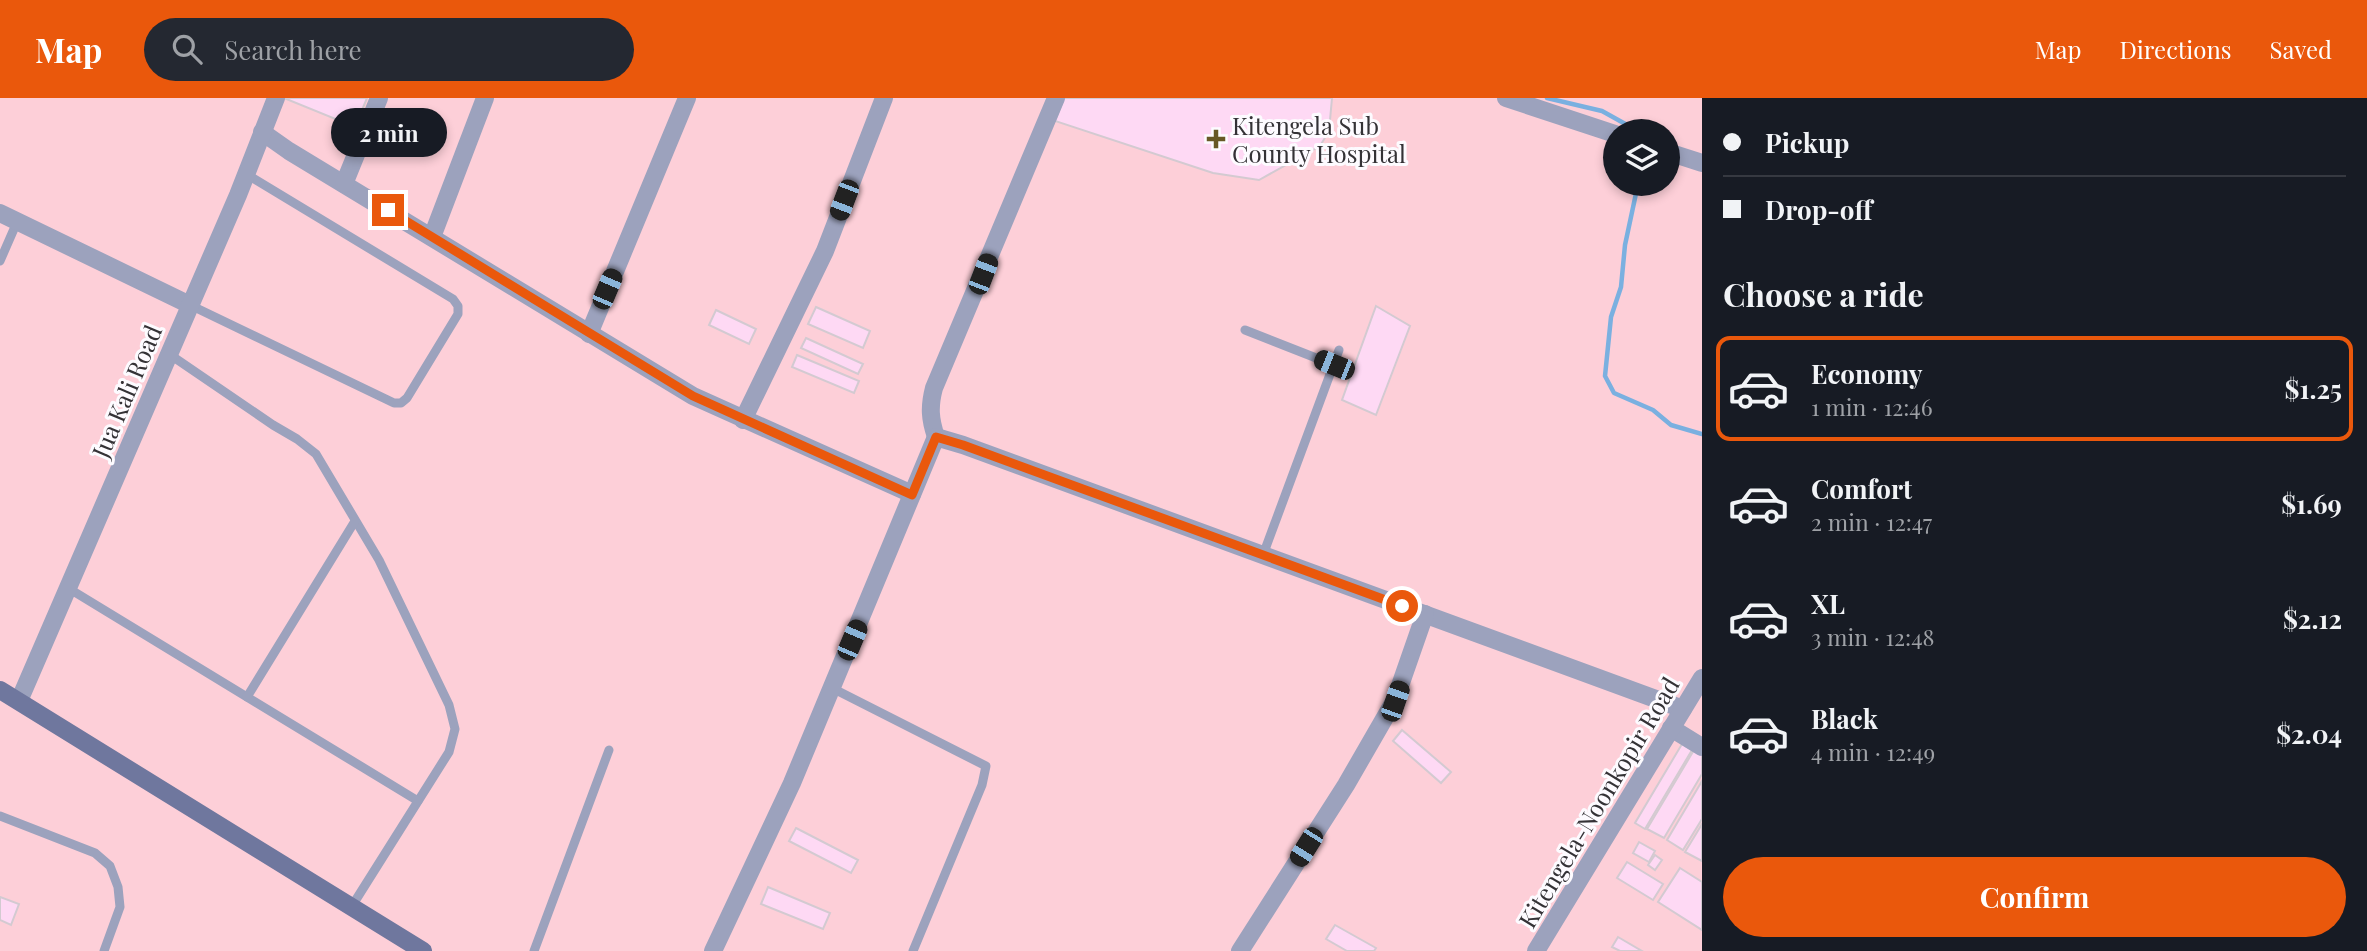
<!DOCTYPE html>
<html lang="en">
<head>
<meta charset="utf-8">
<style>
	body { margin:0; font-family:"Playfair Display",serif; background:#242831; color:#f1f3f6; height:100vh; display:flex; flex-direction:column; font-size:26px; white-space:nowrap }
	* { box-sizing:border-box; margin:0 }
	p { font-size:23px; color:#9ea1a6 }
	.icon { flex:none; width:38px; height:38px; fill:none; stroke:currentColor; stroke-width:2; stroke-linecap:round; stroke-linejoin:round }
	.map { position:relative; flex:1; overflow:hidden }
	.side { display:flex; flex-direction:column; background:#171b24; width:665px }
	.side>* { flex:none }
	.guide { display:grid; align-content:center; height:154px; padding:0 21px; background:#171b24 }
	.buttons { position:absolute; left:1603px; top:21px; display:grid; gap:14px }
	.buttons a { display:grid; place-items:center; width:77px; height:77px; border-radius:50%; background:#171b24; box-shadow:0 4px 10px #0003; font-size:35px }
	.end { position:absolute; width:32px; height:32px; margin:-16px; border:9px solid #ea580c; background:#fff; box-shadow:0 0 0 4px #fff }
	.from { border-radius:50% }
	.bubble { position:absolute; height:49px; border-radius:24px; background:#171b24; box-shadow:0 4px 10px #0003; font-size:23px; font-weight:700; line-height:49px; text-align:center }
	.car { position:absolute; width:21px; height:42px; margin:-21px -10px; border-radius:9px; box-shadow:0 0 5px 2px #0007; background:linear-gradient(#222 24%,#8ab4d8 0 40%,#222 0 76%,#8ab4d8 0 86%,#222 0) }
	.guide b { display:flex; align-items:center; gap:24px; height:66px; font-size:26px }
	.guide b+b { border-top:2px solid #363941 }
	.guide i { width:18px; height:18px; background:#f1f3f6 }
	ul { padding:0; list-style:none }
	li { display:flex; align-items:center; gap:21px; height:105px; margin:0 14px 10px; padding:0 7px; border:4px solid transparent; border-radius:14px }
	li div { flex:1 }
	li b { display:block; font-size:26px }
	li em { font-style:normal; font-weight:700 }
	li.on { border-color:#ea580c }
	li>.icon { width:63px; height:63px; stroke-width:1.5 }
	h2 { padding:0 21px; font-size:32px; line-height:84px }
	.cta { display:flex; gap:14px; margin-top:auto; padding:14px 21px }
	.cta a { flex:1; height:80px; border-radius:42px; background:#ea580c; color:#fff; font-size:28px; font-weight:700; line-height:80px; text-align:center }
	header { display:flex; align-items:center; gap:42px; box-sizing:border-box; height:98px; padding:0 35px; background:#ea580c; color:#fff }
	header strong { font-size:33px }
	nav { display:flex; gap:38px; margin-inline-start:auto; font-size:24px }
	.search { width:490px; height:63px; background:#242831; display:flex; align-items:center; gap:18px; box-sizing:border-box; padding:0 24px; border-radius:38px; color:#9ea1a6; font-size:26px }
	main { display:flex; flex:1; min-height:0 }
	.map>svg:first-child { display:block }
</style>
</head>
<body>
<header>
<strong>Map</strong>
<div class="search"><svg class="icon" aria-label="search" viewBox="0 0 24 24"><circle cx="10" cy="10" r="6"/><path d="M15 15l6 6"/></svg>Search here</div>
<nav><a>Map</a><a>Directions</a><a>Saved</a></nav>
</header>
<main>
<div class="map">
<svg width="1702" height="853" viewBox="0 0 1702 853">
	<rect width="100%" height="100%" fill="#fdfbff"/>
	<!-- green -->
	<path fill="#fdcfd8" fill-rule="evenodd" d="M0 0H1702V853H0ZM1615 33H1668V86H1615Z"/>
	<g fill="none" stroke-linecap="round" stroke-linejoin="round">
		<!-- stream -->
		<g stroke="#7ab0e0" stroke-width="4.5">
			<polyline points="1547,0 1602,13 1638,33"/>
			<polyline points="1638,86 1625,147 1621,189 1611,219 1605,278 1614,295 1653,312 1671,327 1702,336"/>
		</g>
	</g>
	<!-- building -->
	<g fill="#fed9f4" stroke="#d3cad1" stroke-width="2">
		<polygon points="284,0 367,0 355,29"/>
		<polygon points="1064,0 1332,0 1329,33 1320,48 1259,82 1213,75 1055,23"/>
		<polygon points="1376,208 1410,228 1376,317 1342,302"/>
		<polygon points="816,209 870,233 863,250 808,226"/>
		<polygon points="716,212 756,231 749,246 709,227"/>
		<polygon points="806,240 863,266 858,276 801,250"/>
		<polygon points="797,257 859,283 854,295 792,269"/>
		<polygon points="1402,632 1451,674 1441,685 1393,643"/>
		<polygon points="1682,646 1692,652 1645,731 1635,725"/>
		<polygon points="1694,652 1702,657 1702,676 1664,740 1647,731"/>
		<polygon points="1702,683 1702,721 1683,752 1667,742"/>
		<polygon points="1702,726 1702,763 1685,754"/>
		<polygon points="796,730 858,762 851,775 789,743"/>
		<polygon points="1639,744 1655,753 1649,764 1633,755"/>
		<polygon points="1655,757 1662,762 1655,772 1648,767"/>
		<polygon points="1627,764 1663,786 1653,802 1617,780"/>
		<polygon points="1680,770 1702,784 1702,832 1658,804"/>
		<polygon points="768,789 830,815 823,831 761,806"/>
		<polygon points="0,799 19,806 11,827 0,822"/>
		<polygon points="1335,827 1376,850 1374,853 1347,853 1326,841"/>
		<polygon points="1618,839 1642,853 1620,853 1612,849"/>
	</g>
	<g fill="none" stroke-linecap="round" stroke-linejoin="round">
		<!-- lane -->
		<g stroke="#9ca2bd" stroke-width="9">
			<polyline points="0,163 17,124"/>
			<polyline points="190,207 394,305 401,305 407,300 458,216 458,208 453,201 246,76"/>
			<polyline points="1245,232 1334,267"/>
			<polyline points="169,256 273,327 297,341 316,356 379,462 449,607 455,631 449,654 352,808"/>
			<polyline points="1263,457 1339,252"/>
			<polyline points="68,490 418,703"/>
			<polyline points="832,590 986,668 982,687 913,853"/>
			<polyline points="247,599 355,423"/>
			<polyline points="0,718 95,755 110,768 118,789 120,809 104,853"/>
			<polyline points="534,853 609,652"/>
		</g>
		<!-- street -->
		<g stroke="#9ca2bd" stroke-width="18">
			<polyline points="1506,0 1615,36"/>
			<polyline points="262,34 289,53 693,298 912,396"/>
			<polyline points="1668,54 1702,65"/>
			<polyline points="344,86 379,0"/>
			<polyline points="0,115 190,207"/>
			<polyline points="432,139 485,0"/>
			<polyline points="589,236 687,0"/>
			<polyline points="743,322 825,153 884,0"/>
			<path d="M936 339C930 321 929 309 934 290L1056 0"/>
			<polyline points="19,603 238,97 276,0"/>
			<polyline points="1671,630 1702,649"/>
			<polyline points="713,853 792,685 936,339 963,347 1683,611"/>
			<polyline points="1240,853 1346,687 1395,602 1425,516"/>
			<polyline points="1536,853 1702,580"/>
		</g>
		<!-- secondary -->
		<polyline stroke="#6f779e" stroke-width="18" points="0,592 423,853"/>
	</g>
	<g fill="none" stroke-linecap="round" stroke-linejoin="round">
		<!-- route -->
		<polyline stroke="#ea580c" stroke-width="9" points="388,112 693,298 912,397 936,339 963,347 1402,508"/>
	</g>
	<!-- markers -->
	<path fill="#675825" stroke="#fdfbff" stroke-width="2.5" d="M1212.5 30.5h7v7h7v7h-7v7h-7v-7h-7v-7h7z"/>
	<g text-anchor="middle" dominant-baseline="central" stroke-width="6" stroke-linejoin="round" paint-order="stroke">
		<!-- poi labels -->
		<g font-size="24" fill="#343236" stroke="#fdfbff" text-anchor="start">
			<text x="1232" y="27">Kitengela Sub<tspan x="1232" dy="28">County Hospital</tspan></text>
		</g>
		<!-- street labels -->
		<g font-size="24" fill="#343236" stroke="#fdfbff">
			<text transform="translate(126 293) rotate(-67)">Jua Kali Road</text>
			<text transform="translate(1598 704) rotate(-59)">Kitengela-Noonkopir Road</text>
		</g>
	</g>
</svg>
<div class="buttons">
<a><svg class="icon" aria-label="layers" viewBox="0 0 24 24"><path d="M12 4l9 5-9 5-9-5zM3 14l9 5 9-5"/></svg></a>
</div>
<i class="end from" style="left:1402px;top:508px"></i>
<i class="end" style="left:388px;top:112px"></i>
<div class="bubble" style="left:331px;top:10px;width:116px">2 min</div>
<i class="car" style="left:844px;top:102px;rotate:201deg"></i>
<i class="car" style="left:983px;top:176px;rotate:21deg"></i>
<i class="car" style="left:607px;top:191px;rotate:23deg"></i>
<i class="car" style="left:1334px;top:267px;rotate:292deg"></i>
<i class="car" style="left:852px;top:542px;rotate:23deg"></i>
<i class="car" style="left:1395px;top:603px;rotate:19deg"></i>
<i class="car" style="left:1306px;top:749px;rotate:212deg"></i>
</div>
<section class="side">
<div class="guide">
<b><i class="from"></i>Pickup</b>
<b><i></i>Drop-off</b>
</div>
<h2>Choose a ride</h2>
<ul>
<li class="on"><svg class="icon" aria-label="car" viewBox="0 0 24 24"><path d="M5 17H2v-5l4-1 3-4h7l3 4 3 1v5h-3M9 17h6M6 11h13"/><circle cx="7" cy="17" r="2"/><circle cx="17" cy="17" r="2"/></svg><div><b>Economy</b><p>1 min · 12:46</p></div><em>$1.25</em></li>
<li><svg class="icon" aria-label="car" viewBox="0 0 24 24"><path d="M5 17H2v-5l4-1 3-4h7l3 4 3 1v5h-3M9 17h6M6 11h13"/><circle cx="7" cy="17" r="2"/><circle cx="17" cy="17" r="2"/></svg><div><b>Comfort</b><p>2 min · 12:47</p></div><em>$1.69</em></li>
<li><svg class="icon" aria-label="car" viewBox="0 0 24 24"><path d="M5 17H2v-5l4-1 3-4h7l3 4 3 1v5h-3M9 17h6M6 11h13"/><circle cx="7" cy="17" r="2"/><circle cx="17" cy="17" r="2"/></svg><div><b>XL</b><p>3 min · 12:48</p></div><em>$2.12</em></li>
<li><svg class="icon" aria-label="car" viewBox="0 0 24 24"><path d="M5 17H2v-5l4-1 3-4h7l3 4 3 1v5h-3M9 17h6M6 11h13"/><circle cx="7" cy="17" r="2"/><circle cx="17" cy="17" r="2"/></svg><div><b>Black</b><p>4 min · 12:49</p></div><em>$2.04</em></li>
</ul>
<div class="cta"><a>Confirm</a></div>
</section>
</main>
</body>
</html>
